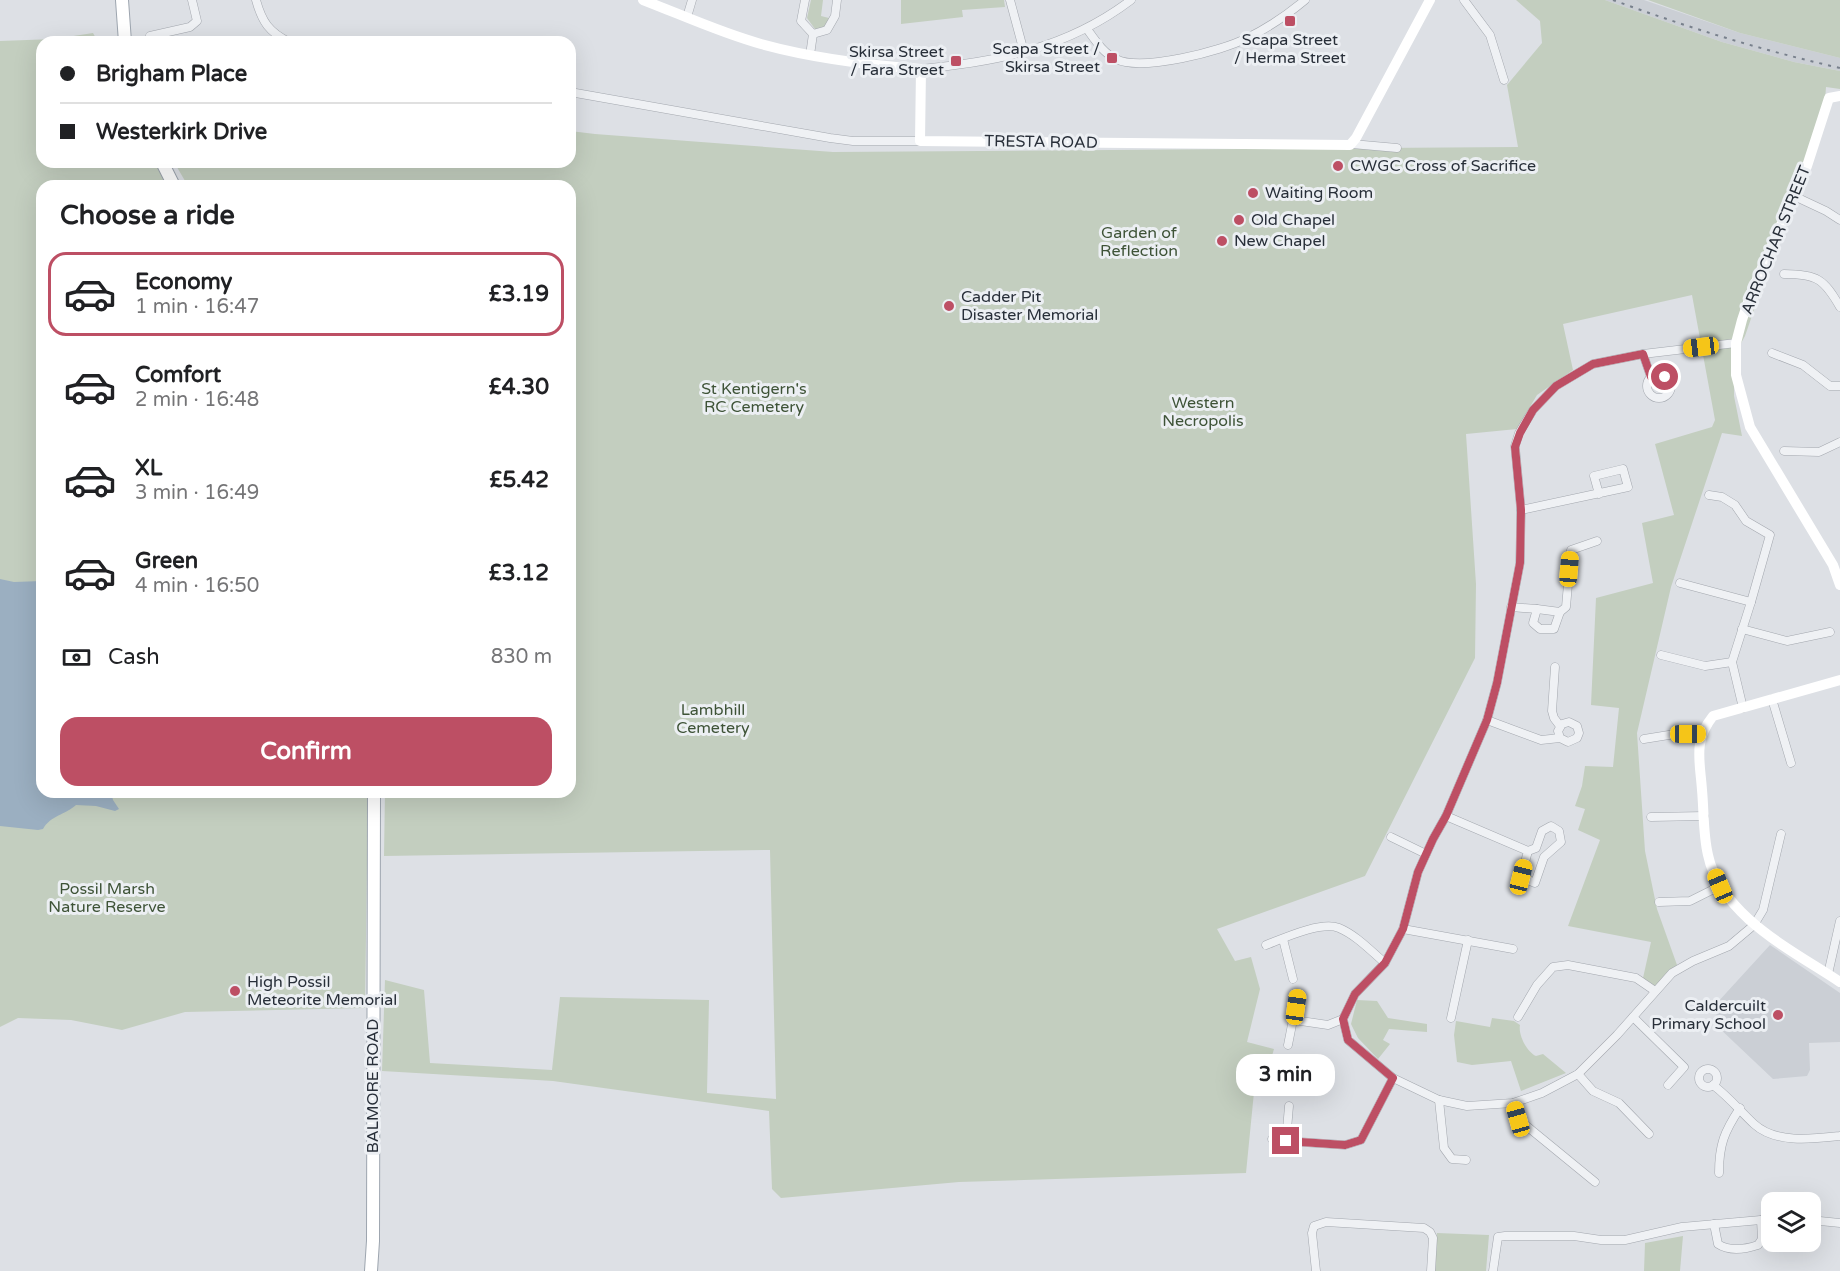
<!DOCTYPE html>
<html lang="en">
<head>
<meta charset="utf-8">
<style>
	body { margin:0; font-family:"Varela Round",sans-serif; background:#f6f6f6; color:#202124; height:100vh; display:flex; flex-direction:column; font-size:22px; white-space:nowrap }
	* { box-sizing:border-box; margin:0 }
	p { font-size:20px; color:#757577 }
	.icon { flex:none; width:33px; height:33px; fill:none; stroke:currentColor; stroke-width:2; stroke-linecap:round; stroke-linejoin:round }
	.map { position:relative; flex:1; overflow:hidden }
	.drawer { position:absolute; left:36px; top:180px; width:540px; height:618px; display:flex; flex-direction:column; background:#fff; border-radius:18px; box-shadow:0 6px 24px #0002 }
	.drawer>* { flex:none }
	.top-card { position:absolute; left:36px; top:36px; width:540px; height:132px; border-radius:18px; box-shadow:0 6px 24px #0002; display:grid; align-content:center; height:132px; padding:0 24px; background:#fff }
	.buttons { position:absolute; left:1761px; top:1192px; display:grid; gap:12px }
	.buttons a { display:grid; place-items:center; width:60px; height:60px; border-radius:12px; background:#fff; box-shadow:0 6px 24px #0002; font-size:30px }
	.end { position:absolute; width:27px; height:27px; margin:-14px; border:8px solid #bd4f64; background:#fff; box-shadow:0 0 0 3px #fff }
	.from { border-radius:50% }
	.bubble { position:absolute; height:42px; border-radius:18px; background:#fff; box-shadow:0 6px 24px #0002; font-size:20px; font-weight:800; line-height:42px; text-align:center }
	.car { position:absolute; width:18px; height:36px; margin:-18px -9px; border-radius:8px; box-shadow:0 0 4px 2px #0007; background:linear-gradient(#f5c518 24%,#345 0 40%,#f5c518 0 76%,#345 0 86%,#f5c518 0) }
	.top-card b { display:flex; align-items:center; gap:21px; height:57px; font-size:22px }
	.top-card b+b { border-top:2px solid #e0e0e0 }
	.top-card i { width:15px; height:15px; background:#202124 }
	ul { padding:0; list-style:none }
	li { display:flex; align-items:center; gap:18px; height:84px; margin:0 12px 9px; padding:0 12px; border:3px solid transparent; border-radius:18px }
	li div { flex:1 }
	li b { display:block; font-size:22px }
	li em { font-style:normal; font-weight:800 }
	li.selected { border-color:#bd4f64 }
	li>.icon { width:54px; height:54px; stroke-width:1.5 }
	h2 { padding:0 24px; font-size:27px; line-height:72px }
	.pay { display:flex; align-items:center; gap:15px; height:66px; padding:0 24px; font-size:22px }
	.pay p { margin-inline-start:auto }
	.primary-button { display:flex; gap:12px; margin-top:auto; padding:12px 24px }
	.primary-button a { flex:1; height:69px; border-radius:18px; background:#bd4f64; color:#fff; font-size:24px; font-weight:800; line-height:69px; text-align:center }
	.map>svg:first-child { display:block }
</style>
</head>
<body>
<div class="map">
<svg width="1840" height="1271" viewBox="0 0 1840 1271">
	<rect width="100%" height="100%" fill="#dde0e5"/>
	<!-- built -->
	<g fill="#cbcfd5">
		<polygon points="1605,0 1644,0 1740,33 1840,58 1840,71 1794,62 1722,42"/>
		<polygon points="1770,945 1840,993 1840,1042 1809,1043 1810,1070 1807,1076 1773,1079 1717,1026 1716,1004"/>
	</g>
	<!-- green -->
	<g fill="#c3cebf">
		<polygon points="811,0 823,0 821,16 829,18 827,25 823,29 815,29 807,18"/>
		<polygon points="901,0 1004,0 1005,7 962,10 963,17 901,24"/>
		<polygon points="1516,0 1605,0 1722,42 1794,62 1840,71 1840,89 1826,87 1823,129 1766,275 1745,336 1734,356 1734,396 1742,436 1722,433 1671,587 1637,733 1645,851 1657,909 1677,965 1655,988 1643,978 1651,942 1568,926 1600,840 1578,830 1585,809 1575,806 1582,786 1585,766 1613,767 1619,708 1591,705 1596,598 1653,583 1642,523 1674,515 1655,444 1712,427 1715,420 1692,295 1563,324 1573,370 1537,395 1517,429 1466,434 1476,584 1475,658 1365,876 1217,929 1235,961 1251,957 1260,989 1247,1042 1274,1049 1265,1080 1255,1082 1246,1173 959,1182 781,1198 772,1189 769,1111 553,1081 382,1071 385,980 424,990 430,1063 552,1070 560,997 709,1000 707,1093 776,1099 770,850 384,856 385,792 570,792 570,186 188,186 174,162 570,162 570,131 595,134 833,152 1518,147 1507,85 1542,43 1540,21"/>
		<polygon points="1648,0 1840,0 1840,58 1740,33"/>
		<polygon points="93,33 98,42 42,42 42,162 156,162 171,186 42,186 42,792 368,792 365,1008 185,1012 122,1030 71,1020 18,1018 0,1027 0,41 54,39"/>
		<polygon points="1357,1000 1377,1001 1388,1018 1427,1024 1427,1032 1389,1029 1383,1040 1390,1044 1378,1059 1358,1038 1351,1024"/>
		<path d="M1492 1018 1514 1021 1520 1025C1518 1035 1527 1052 1536 1056L1543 1054 1566 1073 1521 1091 1511 1061 1472 1065 1457 1062 1454 1035 1456 1021 1490 1027Z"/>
		<polygon points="1437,1233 1489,1235 1486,1271 1435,1271"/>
		<polygon points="1683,1236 1680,1271 1644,1271 1645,1243"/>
	</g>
	<!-- water -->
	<path fill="#9bafc1" d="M0 579 14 582 42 581V792H111L113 800 119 809 115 811 96 806 76 805C65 815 51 815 43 829L38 830 0 826Z"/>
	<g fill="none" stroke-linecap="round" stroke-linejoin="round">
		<!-- street casing -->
		<g stroke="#a3a7ae" stroke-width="9">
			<g id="street">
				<path d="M256 0C262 22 269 32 289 42"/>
				<polyline points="805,0 801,21 813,34"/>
				<polyline points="1010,0 1024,52"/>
				<polyline points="1464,0 1490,35 1504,80"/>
				<polyline points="687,17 692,0"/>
				<path d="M1087 29C1095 40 1103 53 1116 59 1141 72 1222 51 1247 38 1268 28 1287 15 1305 0"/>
				<polyline points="813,34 827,30 835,16 837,0"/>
				<polyline points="150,36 190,27 197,21 192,0"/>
				<polyline points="810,55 813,34"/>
				<path d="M921 69C997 62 1068 48 1131 0"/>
				<polyline points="570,92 830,138 853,141 920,141"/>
				<polyline points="1352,144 1397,148"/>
				<polyline points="1794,196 1826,211 1840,220"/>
				<path d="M1784 274C1817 274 1824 279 1840 307"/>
				<polyline points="1736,343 1643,354 1593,364 1556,386 1533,410 1519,433 1515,446 1521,510 1520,563 1497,683 1487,720 1446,816 1433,839 1418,872 1403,929 1385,963 1355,994 1343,1019 1348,1040 1393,1078 1439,1100 1467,1106 1513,1103 1542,1093 1578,1074 1617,1035 1672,973 1693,961 1729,946 1754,925 1763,910 1781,834"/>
				<polyline points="1772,353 1803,365 1830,386 1840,386"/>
				<polyline points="1643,354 1651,377"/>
				<circle cx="1659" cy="386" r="12"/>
				<polyline points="1784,451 1819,452 1840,442"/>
				<polyline points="1709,495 1722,497 1735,505 1746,521 1770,535 1751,602 1732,662 1743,708"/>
				<polyline points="1521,510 1628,487 1623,469 1594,476 1599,494"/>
				<polyline points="1680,583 1751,602"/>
				<polyline points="1511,607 1537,609 1560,612 1566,607 1571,550 1597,541"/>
				<polyline points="1537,609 1533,623 1540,629 1554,629 1560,612"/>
				<polyline points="1742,629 1787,641 1830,632"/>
				<polyline points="1661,655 1705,666 1732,662"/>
				<polyline points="1555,667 1552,711 1554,718 1560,726"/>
				<polyline points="1772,699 1791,763"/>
				<polyline points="1487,720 1541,740 1560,738 1568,742 1577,738 1579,733 1577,726 1569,722 1562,724 1558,731 1560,738"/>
				<polyline points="1644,739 1675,734 1701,734"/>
				<polyline points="1446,816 1528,851 1536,848 1542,831 1551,826 1559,831 1561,842 1544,857 1535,883 1521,877 1528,851"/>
				<polyline points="1651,817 1704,816"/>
				<polyline points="1391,837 1426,854"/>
				<polyline points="1659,902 1690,901 1720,886"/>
				<polyline points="1403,929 1513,949"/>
				<polyline points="1283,939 1293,979"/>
				<path d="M1266 945C1284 938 1321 921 1339 928 1356 935 1371 951 1385 963"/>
				<polyline points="1828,974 1840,921"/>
				<polyline points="1518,1017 1537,985 1553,967 1568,965 1636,978 1655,991"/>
				<polyline points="1633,1017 1684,1067 1668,1085"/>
				<polyline points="1451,1018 1468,940"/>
				<polyline points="1294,1020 1328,1025 1343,1019"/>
				<polyline points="1288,1045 1298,994"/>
				<circle cx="1708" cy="1078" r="9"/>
				<polyline points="1578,1074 1593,1091 1619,1103 1649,1134"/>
				<path d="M1713 1085C1729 1097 1740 1111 1754 1124 1776 1144 1813 1139 1840 1136"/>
				<polyline points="1439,1100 1444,1148 1452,1159 1466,1160"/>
				<polyline points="1513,1103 1518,1119 1595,1182"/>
				<polyline points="1289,1106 1286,1141 1345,1145 1361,1140 1393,1078"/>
				<polyline points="1272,1139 1286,1141"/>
				<path d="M1719 1173C1719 1145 1724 1132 1740 1108"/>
				<polyline points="1810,1220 1840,1223"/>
				<path d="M1714 1224 1718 1244C1730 1252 1746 1249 1758 1245L1762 1239 1761 1220"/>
				<polyline points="1316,1271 1312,1233 1314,1226 1326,1222 1424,1228 1430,1232 1433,1238 1431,1271"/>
				<polyline points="1493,1271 1498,1237 1505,1236 1574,1236 1601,1240 1625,1240 1682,1227 1772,1219"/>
			</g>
		</g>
		<!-- primary casing -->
		<g stroke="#9da5af" stroke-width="14">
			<g id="primary">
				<polyline points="122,0 125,42"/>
				<polyline points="162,162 174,186"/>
				<polyline points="371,1271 373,1241 374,792"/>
			</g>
		</g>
		<!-- street -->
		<use href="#street" stroke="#eff1f4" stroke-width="8"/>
		<!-- secondary -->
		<g stroke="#fff" stroke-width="10">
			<path d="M643 0C682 15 721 33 761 44 812 58 867 65 921 69L920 141 1350 145 1356 138 1430 0"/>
			<polyline points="1840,96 1829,98 1807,166 1751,293 1742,320 1736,343 1736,375 1750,427 1833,565 1840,585"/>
			<path d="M1840 680 1713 716C1693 741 1700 761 1702 790 1704 811 1703 834 1708 855 1721 916 1792 950 1840 982"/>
		</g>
		<!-- primary -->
		<use href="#primary" stroke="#fff" stroke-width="12"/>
		<!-- rail -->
		<path stroke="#78808c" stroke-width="2" stroke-dasharray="3 6" stroke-linecap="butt" d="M1613 0C1689 28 1761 50 1840 68"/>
	</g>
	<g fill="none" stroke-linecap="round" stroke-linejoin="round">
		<!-- route -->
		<polyline stroke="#bd4f64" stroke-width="8" points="1286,1141 1345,1145 1361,1140 1393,1078 1348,1040 1343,1019 1355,994 1385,963 1403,929 1418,872 1433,839 1446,816 1487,720 1497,683 1520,563 1521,510 1515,447 1520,433 1533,410 1556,386 1593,364 1643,354 1651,377 1658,375 1665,377"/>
	</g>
	<!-- markers -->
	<g fill="#bd4f64" stroke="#eceff3" stroke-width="2">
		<rect x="1284" y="15" width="12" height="12" rx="3"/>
		<rect x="1106" y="52" width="12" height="12" rx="3"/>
		<rect x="950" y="55" width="12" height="12" rx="3"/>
		<circle cx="1338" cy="166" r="6"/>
		<circle cx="1253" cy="193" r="6"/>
		<circle cx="1239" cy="220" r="6"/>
		<circle cx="1222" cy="241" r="6"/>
		<circle cx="949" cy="306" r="6"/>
		<circle cx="235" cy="991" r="6"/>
		<circle cx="1778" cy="1015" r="6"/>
	</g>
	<g text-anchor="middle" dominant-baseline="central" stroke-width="6" stroke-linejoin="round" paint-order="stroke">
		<!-- poi labels -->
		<g font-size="16" fill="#282f39" stroke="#eceff3" text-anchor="start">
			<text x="1290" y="40" text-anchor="middle">Scapa Street<tspan x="1290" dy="18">/ Herma Street</tspan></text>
			<text x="1100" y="49" text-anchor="end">Scapa Street /<tspan x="1100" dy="18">Skirsa Street</tspan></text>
			<text x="944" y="52" text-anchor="end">Skirsa Street<tspan x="944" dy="18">/ Fara Street</tspan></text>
			<text x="1350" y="166">CWGC Cross of Sacrifice</text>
			<text x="1265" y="193">Waiting Room</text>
			<text x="1251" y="220">Old Chapel</text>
			<text x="1234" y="241">New Chapel</text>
			<text x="961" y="297">Cadder Pit<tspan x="961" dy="18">Disaster Memorial</tspan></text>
			<text x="247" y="982">High Possil<tspan x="247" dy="18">Meteorite Memorial</tspan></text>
			<text x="1766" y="1006" text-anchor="end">Caldercuilt<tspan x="1766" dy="18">Primary School</tspan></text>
		</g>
		<!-- street labels -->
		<g font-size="16" fill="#282f39" stroke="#eceff3">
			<text transform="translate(1041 142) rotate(1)">TRESTA ROAD</text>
			<text transform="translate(1776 240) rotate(-68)">ARROCHAR STREET</text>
			<text transform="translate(373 1086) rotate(-90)">BALMORE ROAD</text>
		</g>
		<!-- park labels -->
		<g font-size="16" fill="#3e5337" stroke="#eceff3">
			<text x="1139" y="233">Garden of<tspan x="1139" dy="18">Reflection</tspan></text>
			<text x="754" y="389">St Kentigern's<tspan x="754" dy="18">RC Cemetery</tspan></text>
			<text x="1203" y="403">Western<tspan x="1203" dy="18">Necropolis</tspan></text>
			<text x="713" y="710">Lambhill<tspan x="713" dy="18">Cemetery</tspan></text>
			<text x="107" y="889">Possil Marsh<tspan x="107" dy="18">Nature Reserve</tspan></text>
		</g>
	</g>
</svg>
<div class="buttons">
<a><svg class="icon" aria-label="layers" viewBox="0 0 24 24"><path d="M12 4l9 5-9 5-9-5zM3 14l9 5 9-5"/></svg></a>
</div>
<i class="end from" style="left:1665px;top:377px"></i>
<i class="end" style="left:1286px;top:1141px"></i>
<div class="bubble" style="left:1236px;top:1054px;width:99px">3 min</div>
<i class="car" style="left:1701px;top:347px;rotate:263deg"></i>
<i class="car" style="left:1569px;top:569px;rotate:5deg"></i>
<i class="car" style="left:1688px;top:734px;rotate:90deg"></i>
<i class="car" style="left:1521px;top:877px;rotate:14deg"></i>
<i class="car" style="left:1720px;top:886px;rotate:337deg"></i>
<i class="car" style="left:1296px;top:1007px;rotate:8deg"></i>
<i class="car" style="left:1518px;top:1119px;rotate:344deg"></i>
<div class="top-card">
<b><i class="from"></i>Brigham Place</b>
<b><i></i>Westerkirk Drive</b>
</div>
<section class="drawer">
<h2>Choose a ride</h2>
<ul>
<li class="selected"><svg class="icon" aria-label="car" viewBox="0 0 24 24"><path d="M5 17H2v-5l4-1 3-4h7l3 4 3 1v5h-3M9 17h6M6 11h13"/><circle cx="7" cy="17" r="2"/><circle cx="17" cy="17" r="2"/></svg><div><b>Economy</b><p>1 min · 16:47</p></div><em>£3.19</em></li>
<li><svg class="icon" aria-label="car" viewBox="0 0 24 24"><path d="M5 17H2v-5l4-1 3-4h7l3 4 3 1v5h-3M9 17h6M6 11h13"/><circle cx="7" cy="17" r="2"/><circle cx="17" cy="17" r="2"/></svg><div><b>Comfort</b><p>2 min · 16:48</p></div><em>£4.30</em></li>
<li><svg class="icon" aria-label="car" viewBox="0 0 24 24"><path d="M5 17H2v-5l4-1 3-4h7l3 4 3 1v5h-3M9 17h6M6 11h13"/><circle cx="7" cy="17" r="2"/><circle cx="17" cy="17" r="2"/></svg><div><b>XL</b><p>3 min · 16:49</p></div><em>£5.42</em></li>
<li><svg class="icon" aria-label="car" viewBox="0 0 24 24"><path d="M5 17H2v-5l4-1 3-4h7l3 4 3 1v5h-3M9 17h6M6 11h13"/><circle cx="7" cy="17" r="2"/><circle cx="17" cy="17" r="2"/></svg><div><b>Green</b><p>4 min · 16:50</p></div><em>£3.12</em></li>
</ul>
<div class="pay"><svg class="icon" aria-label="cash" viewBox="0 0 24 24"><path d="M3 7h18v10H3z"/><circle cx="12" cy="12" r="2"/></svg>Cash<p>830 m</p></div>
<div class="primary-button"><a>Confirm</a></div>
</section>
</div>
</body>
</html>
